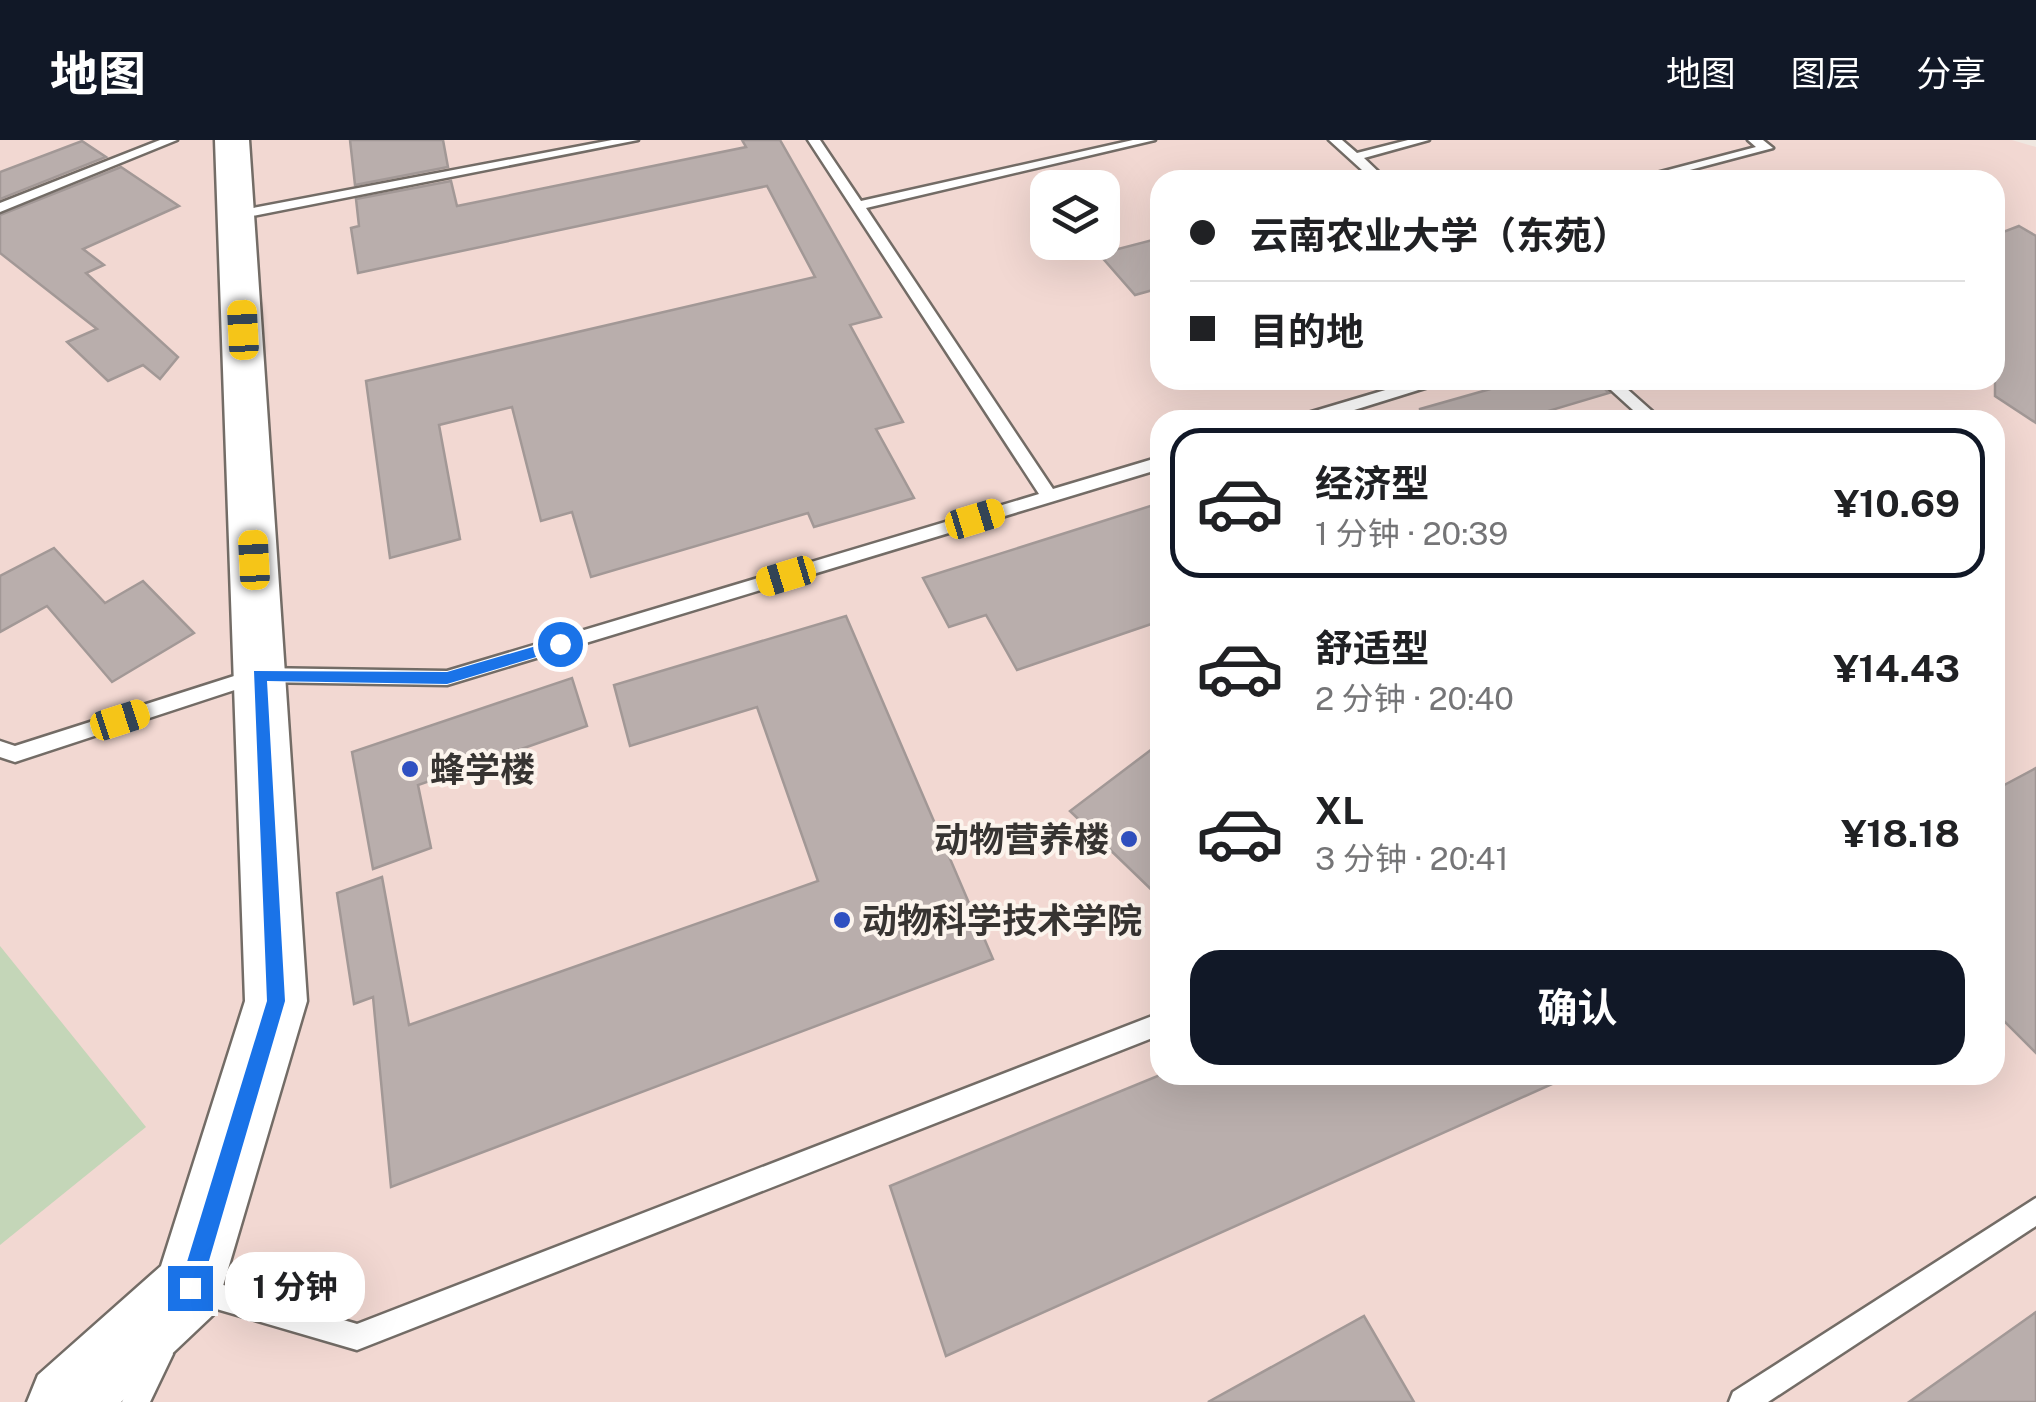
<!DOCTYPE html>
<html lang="zh">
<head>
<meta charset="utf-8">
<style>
	body { margin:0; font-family:"Public Sans","Noto Sans SC",sans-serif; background:#f6f6f6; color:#202124; height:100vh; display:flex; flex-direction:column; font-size:38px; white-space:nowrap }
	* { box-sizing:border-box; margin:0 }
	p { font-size:32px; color:#757577 }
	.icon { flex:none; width:55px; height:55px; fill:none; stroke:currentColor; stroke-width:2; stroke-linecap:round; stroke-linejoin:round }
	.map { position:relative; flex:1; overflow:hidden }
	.side { position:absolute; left:1150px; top:270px; width:855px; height:675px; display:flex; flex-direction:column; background:#fff; border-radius:30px; box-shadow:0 10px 40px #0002 }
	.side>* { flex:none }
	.hud { position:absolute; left:1150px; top:30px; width:855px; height:220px; border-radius:30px; box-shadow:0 10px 40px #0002; display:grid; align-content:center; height:220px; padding:0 40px; background:#fff }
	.tools { position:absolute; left:1030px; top:30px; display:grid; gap:20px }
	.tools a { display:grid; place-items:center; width:90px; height:90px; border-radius:20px; background:#fff; box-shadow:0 10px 40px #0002; font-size:50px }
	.end { position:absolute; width:45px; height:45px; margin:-22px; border:12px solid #1a73e8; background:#fff; box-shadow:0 0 0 5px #fff }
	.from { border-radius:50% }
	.bubble { position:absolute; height:70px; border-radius:30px; background:#fff; box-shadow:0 10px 40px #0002; font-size:32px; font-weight:700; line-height:70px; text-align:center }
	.car { position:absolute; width:30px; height:60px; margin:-30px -15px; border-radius:12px; box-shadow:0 0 8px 2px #0007; background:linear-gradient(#f5c518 24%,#345 0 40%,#f5c518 0 76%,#345 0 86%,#f5c518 0) }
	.hud b { display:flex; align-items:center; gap:35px; height:95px; font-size:38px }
	.hud b+b { border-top:2px solid #e0e0e0 }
	.hud i { width:25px; height:25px; background:#202124 }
	ul { padding:18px 0 0; list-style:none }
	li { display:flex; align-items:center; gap:30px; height:150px; margin:0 20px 15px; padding:0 20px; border:5px solid transparent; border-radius:30px }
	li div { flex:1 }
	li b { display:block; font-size:38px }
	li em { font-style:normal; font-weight:700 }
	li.active { border-color:#111827 }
	li>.icon { width:90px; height:90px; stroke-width:1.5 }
	.primary-button { display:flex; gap:20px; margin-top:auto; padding:20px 40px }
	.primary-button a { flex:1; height:115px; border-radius:30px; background:#111827; color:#fff; font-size:40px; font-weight:700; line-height:115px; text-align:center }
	header { display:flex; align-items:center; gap:60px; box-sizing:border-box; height:140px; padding:0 50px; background:#111827; color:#fff }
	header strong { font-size:48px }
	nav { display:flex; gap:55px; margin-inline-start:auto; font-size:35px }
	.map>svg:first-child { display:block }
</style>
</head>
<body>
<header>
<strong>地图</strong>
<nav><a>地图</a><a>图层</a><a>分享</a></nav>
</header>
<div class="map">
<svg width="2036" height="1262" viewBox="0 0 2036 1262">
	<rect width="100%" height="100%" fill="#efe7e0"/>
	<!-- education -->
	<path fill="#f2d8d2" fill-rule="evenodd" d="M0 0H2012L2036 7V1262H0ZM1160 40H1995V240H1160ZM1048 48H1102V102H1048ZM1160 280H1995V935H1160Z"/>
	<!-- green -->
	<polygon fill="#c4d6b8" points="0,806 146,987 0,1105"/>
	<!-- building -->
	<g fill="#b9aeac" stroke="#a29896" stroke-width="2.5">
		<polygon points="350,0 443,0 448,27 355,45"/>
		<polygon points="742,0 780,0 881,177 850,185 903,282 876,289 914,358 814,387 808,373 591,437 572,372 541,381 512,267 439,285 460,399 390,418 366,241 815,137 767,46 358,133 351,88 359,86 356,59 451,41 457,66 746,7"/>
		<polygon points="82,1 106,17 0,59 0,32"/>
		<polygon points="121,27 179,66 83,109 104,125 86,133 178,217 160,239 143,225 108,241 67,202 97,189 0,113 0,75"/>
		<polygon points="2019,86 2036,96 2036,283 1995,256 1995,95"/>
		<polygon points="1160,98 1160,148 1135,155 1099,114"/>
		<polygon points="1522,240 1596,240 1609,253 1518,280 1421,280 1420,269"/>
		<polygon points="1160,363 1160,481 1017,530 986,475 949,487 923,438"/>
		<polygon points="54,408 105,463 143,441 194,493 112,542 47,466 0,492 0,436"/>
		<polygon points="846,476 993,819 391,1047 373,857 354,864 337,753 382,737 409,885 818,741 757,567 630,606 614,545"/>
		<polygon points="572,538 587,586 418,645 431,708 373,729 352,612"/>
		<polygon points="1160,603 1160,758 1070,671"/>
		<polygon points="2036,628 2036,913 1995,872 1995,650"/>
		<polygon points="1160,935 1572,935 946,1216 890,1046"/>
		<polygon points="2036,1172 2036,1262 1909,1262"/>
		<polygon points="1364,1176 1414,1262 1208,1262"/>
	</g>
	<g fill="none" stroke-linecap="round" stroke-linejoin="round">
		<!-- lane casing -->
		<g stroke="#736c66" stroke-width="5">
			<g id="lane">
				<polygon points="160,0 177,0 0,72 0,63"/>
				<polygon points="612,0 638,0 237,79 230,75 237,71"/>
				<polygon points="808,0 820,0 861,61 1133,0 1155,0 866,68 1053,349 1160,317 1160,329 447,545 259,542 15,622 0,617 0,601 15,606 259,528 447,531 1039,354"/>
				<polygon points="1329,0 1342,0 1357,13 1408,0 1429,0 1364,18 1387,40 1373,40"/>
				<polygon points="1748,0 1763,0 1773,8 1652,40 1630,40 1756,7"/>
				<polygon points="1419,240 1444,240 1441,243 1322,280 1296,280 1298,276"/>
				<polygon points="1600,240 1617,240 1662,280 1644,280"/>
				<polygon points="1160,873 1160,895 357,1210 196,1163 187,1159 183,1150 187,1141 196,1137 357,1184"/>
				<polygon points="2036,1058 2036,1086 1768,1262 1729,1262 1733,1252"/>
				<polygon points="159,1200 169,1204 173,1214 150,1262 122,1262 149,1204"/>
			</g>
		</g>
		<!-- secondary casing -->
		<g stroke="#736c66" stroke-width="5">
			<polygon id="secondary" points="215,0 249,0 307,861 215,1173 121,1262 27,1262 38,1235 161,1126 245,861"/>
		</g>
		<!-- lane -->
		<use href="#lane" fill="#fff" fill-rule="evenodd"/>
		<!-- secondary -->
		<use href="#secondary" fill="#fff" fill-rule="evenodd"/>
	</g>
	<!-- route -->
	<polygon fill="#1a73e8" points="560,499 566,500 566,508 447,544 267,541 285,861 201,1148 198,1156 190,1159 182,1156 179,1148 267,861 254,531 447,532"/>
	<!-- markers -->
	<g fill="#3050c1" stroke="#fcf4ed" stroke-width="4">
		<circle cx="410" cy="629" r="10"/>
		<circle cx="1129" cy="699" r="10"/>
		<circle cx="842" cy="780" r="10"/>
	</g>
	<g text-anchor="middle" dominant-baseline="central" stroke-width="8" stroke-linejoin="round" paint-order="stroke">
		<!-- poi labels -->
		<g font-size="35" font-weight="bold" fill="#373432" stroke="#fcf4ed" text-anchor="start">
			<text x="430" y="629">蜂学楼</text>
			<text x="1109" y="699" text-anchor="end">动物营养楼</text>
			<text x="862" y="780">动物科学技术学院</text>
		</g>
	</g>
</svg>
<div class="tools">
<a><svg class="icon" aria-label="layers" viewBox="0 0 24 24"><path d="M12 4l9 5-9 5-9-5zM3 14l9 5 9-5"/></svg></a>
</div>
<i class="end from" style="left:560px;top:504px"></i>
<i class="end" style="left:190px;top:1148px"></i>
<div class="bubble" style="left:225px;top:1112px;width:140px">1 分钟</div>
<i class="car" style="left:243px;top:190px;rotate:357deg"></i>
<i class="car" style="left:975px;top:379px;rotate:73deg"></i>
<i class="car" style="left:254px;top:420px;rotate:357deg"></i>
<i class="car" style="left:786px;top:436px;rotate:253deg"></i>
<i class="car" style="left:120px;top:580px;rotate:72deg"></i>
<div class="hud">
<b><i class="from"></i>云南农业大学（东苑）</b>
<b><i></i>目的地</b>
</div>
<section class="side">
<ul>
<li class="active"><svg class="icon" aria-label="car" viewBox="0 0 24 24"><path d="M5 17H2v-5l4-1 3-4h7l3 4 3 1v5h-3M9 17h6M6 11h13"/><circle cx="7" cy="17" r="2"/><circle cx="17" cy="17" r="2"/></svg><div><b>经济型</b><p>1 分钟 · 20:39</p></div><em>¥10.69</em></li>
<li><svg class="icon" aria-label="car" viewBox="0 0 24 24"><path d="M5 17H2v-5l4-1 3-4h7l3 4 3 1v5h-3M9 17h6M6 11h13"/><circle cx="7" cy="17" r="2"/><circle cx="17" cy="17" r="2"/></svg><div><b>舒适型</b><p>2 分钟 · 20:40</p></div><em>¥14.43</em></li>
<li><svg class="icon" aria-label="car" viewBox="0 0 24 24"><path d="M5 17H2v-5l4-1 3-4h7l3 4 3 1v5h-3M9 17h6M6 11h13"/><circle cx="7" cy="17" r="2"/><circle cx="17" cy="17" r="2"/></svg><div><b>XL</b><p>3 分钟 · 20:41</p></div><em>¥18.18</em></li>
</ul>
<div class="primary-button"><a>确认</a></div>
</section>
</div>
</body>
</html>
